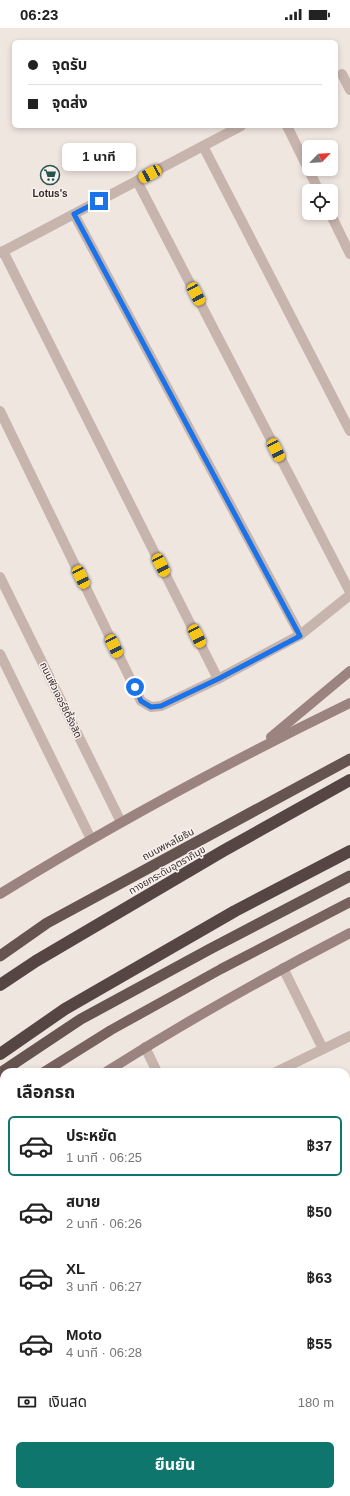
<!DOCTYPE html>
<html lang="th">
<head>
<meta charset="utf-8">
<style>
	body { margin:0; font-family:Arial,"Noto Sans Thai",sans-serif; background:#f2f2f2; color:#222; height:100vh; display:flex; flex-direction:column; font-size:15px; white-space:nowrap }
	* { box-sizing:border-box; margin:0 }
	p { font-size:13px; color:#767676 }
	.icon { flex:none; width:22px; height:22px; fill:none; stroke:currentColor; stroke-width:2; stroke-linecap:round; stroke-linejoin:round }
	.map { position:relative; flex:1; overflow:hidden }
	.side { position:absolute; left:0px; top:1040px; width:350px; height:428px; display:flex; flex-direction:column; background:#fff; border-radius:12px 12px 0 0; box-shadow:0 2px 6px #0003 }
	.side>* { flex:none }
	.guide { position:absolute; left:12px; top:12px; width:326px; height:88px; border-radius:6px; box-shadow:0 2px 6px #0003; display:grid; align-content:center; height:88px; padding:0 16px; background:#fff }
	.needle { width:26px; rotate:65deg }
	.fabs { position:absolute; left:302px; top:112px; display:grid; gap:8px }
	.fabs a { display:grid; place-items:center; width:36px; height:36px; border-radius:6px; background:#fff; box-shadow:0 2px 6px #0003; font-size:20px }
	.end { position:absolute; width:18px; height:18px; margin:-9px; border:5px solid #1a73e8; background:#fff; box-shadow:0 0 0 2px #fff }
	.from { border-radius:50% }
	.bubble { position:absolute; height:28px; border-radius:6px; background:#fff; box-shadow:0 2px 6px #0003; font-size:13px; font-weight:700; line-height:28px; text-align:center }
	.car { position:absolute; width:12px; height:24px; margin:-12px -6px; border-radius:5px; box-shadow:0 0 3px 1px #0007; background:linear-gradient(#f5c518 24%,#345 0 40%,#f5c518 0 76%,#345 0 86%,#f5c518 0) }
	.guide b { display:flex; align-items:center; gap:14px; height:38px; font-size:15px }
	.guide b+b { border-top:1px solid #e0e0e0 }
	.guide i { width:10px; height:10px; background:#222 }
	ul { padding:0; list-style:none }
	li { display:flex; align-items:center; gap:12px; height:60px; margin:0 8px 6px; padding:0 8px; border:2px solid transparent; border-radius:6px }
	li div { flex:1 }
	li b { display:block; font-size:15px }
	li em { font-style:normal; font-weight:700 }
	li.on { border-color:#0f766e }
	li>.icon { width:36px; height:36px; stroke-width:1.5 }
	h2 { padding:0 16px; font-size:18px; line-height:48px }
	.pay { display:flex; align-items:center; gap:10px; height:44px; padding:0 16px; font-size:15px }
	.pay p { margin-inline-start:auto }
	.action { display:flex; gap:8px; margin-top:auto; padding:8px 16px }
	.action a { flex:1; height:46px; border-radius:6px; background:#0f766e; color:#fff; font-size:16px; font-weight:700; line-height:46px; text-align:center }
	.status { display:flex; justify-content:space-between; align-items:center; height:28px; padding:0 20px; background:#fff; direction:ltr }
	.status svg { height:11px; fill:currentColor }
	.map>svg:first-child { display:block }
</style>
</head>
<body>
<div class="status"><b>06:23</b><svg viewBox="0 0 49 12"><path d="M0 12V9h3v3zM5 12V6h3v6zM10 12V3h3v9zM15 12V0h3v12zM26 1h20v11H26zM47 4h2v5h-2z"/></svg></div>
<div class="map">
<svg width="350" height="1468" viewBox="0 0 350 1468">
	<rect width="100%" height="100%" fill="#f0e6e0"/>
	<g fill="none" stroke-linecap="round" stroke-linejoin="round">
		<!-- service -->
		<g stroke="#c7b4ad" stroke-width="10">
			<polyline points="342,46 350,62"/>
			<polyline points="287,98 319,163"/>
			<polyline points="203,118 350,403"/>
			<polyline points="137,153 350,564"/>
			<polyline points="330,185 350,226"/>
			<polyline points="74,186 300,607"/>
			<polyline points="3,223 218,651"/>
			<polyline points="0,225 241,98"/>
			<polyline points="0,383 141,673 151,679 161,678 218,651 300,607 350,567"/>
			<polyline points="0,549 121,794"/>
			<polyline points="0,626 91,811"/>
			<polyline points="283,940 323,1021"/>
			<polyline points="145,1019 157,1044"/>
			<polyline points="276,1044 350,1008"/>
			<polyline points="346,1335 350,1343"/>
			<polyline points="346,1427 350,1435"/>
			<polyline points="346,1455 350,1453"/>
			<polyline points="192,1464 194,1468"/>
			<polyline points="285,1468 294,1464"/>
			<polyline points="321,1468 329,1464"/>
		</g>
		<!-- secondary -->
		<g stroke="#9b847f" stroke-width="10">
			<polyline points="271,709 350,643"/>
			<path d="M0 866C113 796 231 733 350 675"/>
			<path d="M106 1044C185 994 267 948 350 905"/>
			<polyline points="0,1113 4,1110"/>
		</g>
		<!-- primary -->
		<g stroke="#77625e" stroke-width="10">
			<polyline points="44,1044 111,1002 221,941 350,874"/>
			<polyline points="0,1071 4,1069"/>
		</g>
		<!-- trunk -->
		<g stroke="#665450" stroke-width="11">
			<polyline points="0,928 47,895 350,731"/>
			<polyline points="0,1045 81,991 210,921 350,848"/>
		</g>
		<!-- motorway -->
		<g stroke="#564643" stroke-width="12">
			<polyline points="0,957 36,933 223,823 350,752"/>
			<polyline points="0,1026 65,981 235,883 350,823"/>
		</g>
	</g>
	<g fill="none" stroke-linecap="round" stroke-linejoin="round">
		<!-- route -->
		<polyline stroke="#1a73e8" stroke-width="5" points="99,173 74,186 300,608 218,651 161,678 151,679 141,673 135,659"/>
	</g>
	<!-- icons -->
	<defs>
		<g id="supermarket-ring" transform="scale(1)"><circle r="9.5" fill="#f8f0ec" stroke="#25534e" stroke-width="1.5"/><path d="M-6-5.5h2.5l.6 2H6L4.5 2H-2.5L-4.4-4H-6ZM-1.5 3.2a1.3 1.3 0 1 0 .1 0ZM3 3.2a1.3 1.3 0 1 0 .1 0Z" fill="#25534e"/></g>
	</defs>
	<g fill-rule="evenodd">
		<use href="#supermarket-ring" x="50" y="147"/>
	</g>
	<g text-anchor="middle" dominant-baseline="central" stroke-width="3" stroke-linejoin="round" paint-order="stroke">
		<!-- poi labels -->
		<g font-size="10" font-weight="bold" fill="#372c2b" stroke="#f8f0ec">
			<text x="50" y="165">Lotus's</text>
		</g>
		<!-- street labels -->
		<g font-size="10" fill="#372c2b" stroke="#f8f0ec">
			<text transform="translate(61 672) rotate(64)">ถนนฟิวเจอร์ซิตี้รังสิต</text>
			<text transform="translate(168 816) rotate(-28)">ถนนพหลโยธิน</text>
			<text transform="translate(167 842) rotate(-30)">ทางยกระดับอุตราภิมุข</text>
		</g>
	</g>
</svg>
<div class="fabs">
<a><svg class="needle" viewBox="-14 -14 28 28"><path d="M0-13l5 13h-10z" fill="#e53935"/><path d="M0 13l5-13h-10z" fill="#767676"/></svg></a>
<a><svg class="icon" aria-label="locate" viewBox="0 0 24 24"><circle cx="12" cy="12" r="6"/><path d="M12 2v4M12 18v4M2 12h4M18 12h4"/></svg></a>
</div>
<i class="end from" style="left:135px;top:659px"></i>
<i class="end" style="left:99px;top:173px"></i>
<div class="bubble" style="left:62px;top:115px;width:74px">1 นาที</div>
<i class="car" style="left:150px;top:146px;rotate:242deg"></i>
<i class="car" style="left:196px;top:266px;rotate:152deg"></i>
<i class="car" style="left:276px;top:422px;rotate:153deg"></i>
<i class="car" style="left:161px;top:537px;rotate:153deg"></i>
<i class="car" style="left:81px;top:549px;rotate:154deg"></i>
<i class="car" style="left:197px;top:608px;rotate:153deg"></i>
<i class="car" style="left:114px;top:618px;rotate:154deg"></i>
<div class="guide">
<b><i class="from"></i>จุดรับ</b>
<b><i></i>จุดส่ง</b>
</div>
<section class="side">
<h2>เลือกรถ</h2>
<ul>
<li class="on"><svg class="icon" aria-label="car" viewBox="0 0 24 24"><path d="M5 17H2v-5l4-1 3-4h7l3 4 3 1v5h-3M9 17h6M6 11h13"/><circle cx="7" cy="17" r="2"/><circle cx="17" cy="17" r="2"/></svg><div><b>ประหยัด</b><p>1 นาที · 06:25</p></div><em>฿37</em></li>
<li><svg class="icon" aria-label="car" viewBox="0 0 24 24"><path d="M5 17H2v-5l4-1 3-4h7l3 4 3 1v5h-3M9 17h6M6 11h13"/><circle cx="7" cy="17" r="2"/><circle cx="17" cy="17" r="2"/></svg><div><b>สบาย</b><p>2 นาที · 06:26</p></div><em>฿50</em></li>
<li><svg class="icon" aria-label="car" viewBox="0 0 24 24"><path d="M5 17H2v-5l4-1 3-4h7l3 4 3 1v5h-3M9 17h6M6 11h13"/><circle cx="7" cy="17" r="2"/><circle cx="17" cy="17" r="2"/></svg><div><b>XL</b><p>3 นาที · 06:27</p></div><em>฿63</em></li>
<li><svg class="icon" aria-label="car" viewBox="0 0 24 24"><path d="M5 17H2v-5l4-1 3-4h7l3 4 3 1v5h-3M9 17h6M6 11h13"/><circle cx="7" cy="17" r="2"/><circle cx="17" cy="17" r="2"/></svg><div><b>Moto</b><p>4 นาที · 06:28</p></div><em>฿55</em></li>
</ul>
<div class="pay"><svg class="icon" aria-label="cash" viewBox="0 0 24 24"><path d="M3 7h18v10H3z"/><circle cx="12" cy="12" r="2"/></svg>เงินสด<p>180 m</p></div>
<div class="action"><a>ยืนยัน</a></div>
</section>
</div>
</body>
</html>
